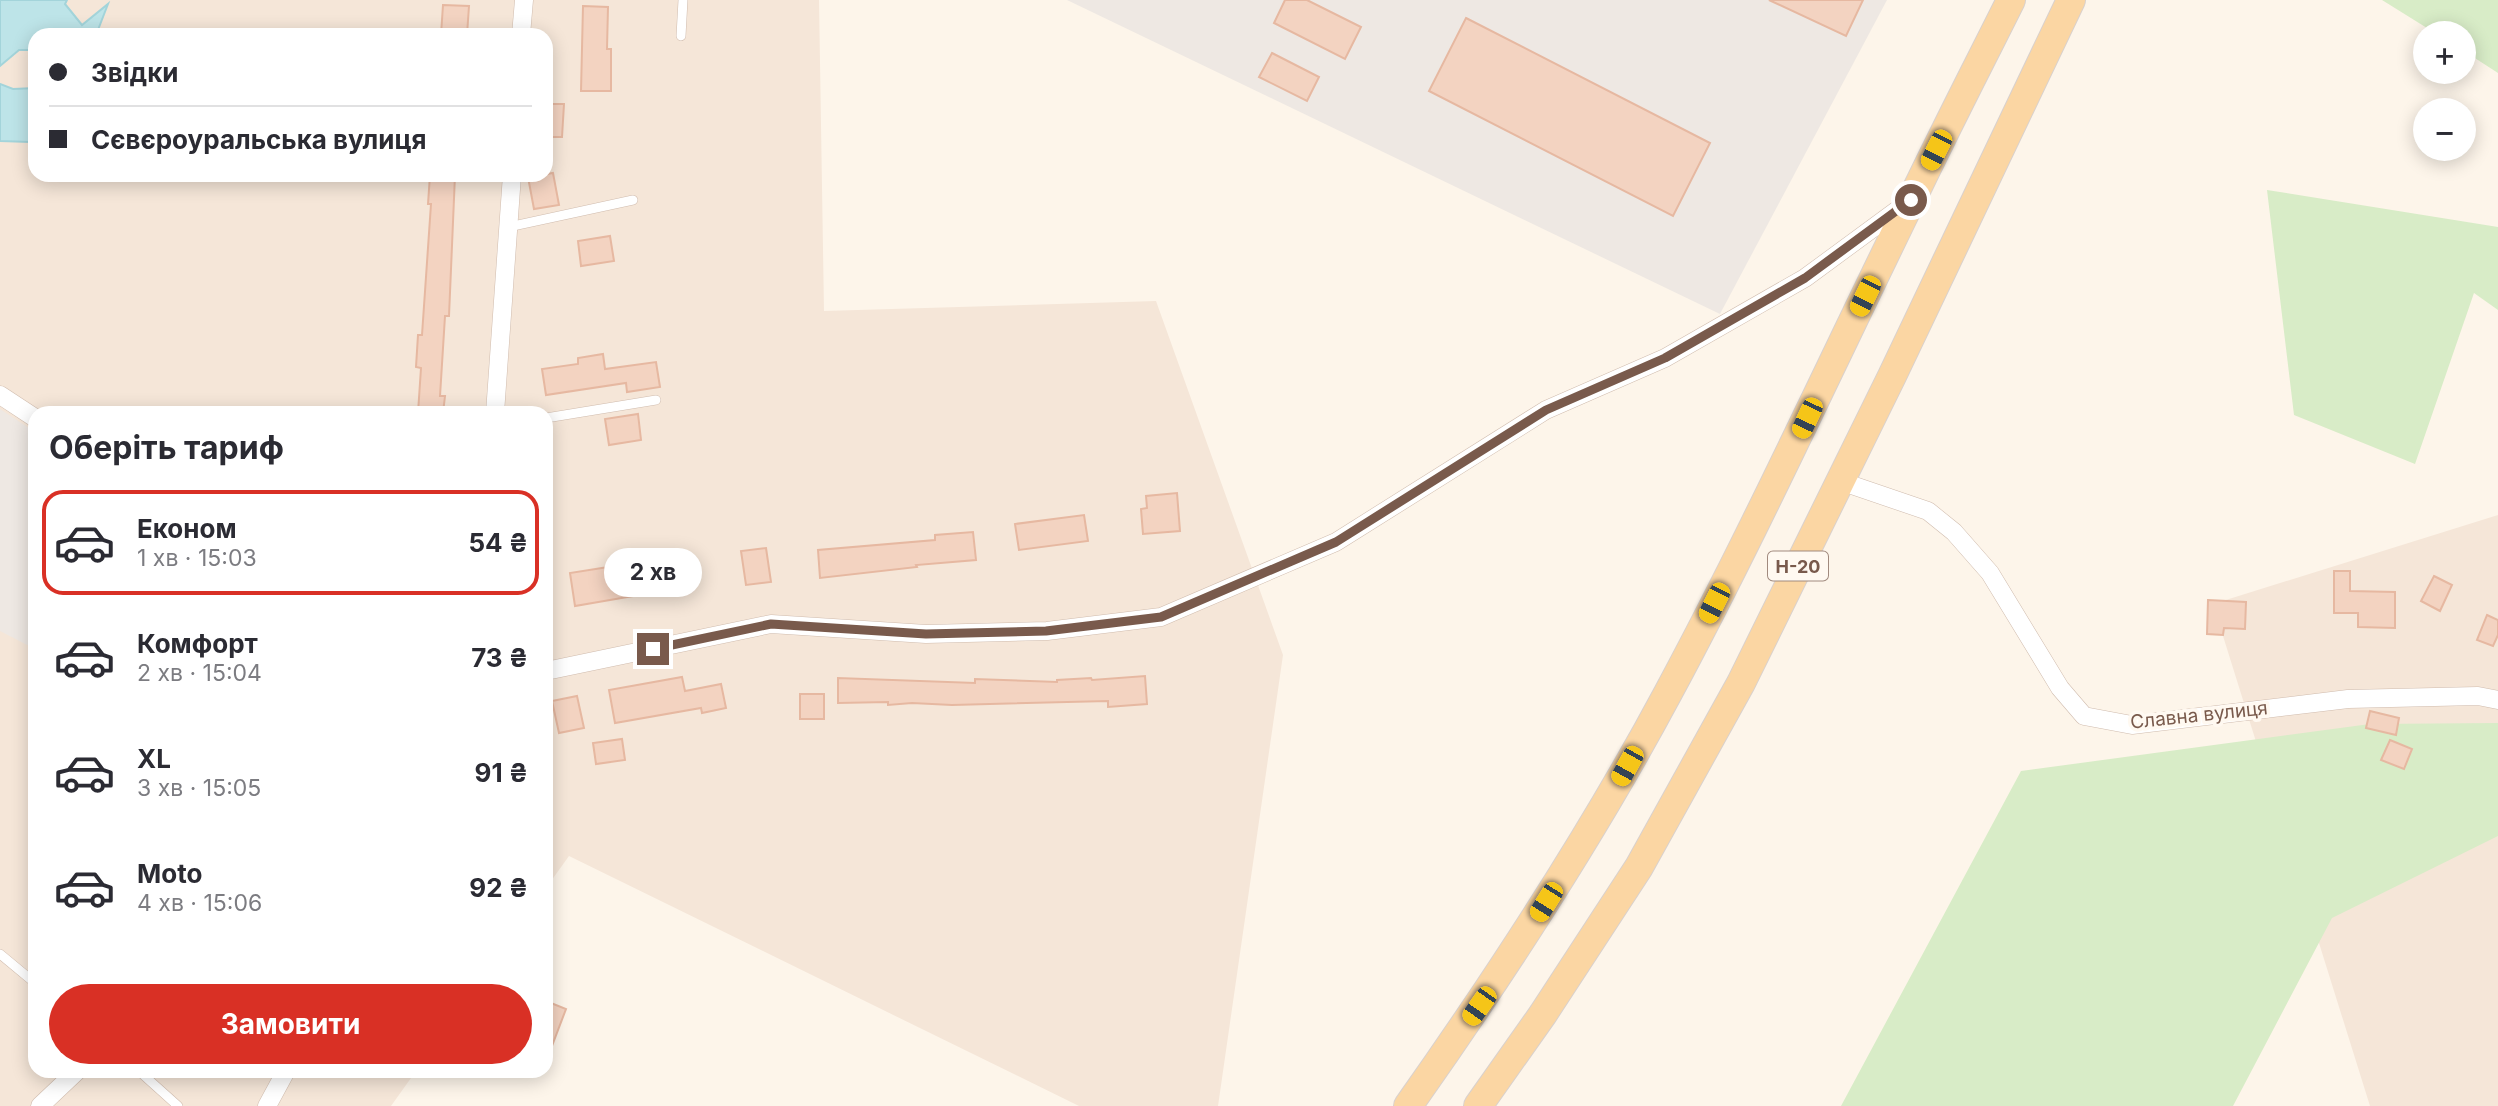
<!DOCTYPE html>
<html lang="uk">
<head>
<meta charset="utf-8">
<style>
	body { margin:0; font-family:Inter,sans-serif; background:#f2f2f3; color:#2b2b33; height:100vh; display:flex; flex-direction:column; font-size:26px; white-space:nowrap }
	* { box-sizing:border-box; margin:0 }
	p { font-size:23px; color:#7c7c81 }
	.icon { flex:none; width:38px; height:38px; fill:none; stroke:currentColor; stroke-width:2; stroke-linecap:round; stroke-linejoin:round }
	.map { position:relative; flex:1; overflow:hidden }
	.drawer { position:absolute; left:28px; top:406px; width:525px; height:672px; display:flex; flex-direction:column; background:#fff; border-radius:21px; box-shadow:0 4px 18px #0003 }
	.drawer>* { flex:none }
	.top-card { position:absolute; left:28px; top:28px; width:525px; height:154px; border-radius:21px; box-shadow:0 4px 18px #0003; display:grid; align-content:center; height:154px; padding:0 21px; background:#fff }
	.controls { position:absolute; left:2413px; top:21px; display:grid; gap:14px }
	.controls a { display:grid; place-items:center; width:63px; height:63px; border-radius:50%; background:#fff; box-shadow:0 4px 18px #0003; font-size:35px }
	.end { position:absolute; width:32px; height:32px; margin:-16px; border:9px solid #795a4c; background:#fff; box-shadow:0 0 0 4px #fff }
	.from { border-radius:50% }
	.bubble { position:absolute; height:49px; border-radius:24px; background:#fff; box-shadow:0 4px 18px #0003; font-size:23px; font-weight:700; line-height:49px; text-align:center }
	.car { position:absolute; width:21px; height:42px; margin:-21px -10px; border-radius:9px; box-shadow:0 0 5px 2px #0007; background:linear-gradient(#f5c518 24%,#345 0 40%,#f5c518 0 76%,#345 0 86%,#f5c518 0) }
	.top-card b { display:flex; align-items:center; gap:24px; height:66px; font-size:26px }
	.top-card b+b { border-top:2px solid #e1e1e2 }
	.top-card i { width:18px; height:18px; background:#2b2b33 }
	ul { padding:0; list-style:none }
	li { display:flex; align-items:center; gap:21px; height:105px; margin:0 14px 10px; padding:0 7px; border:4px solid transparent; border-radius:21px }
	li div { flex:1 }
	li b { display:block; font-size:26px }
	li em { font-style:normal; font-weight:700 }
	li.on { border-color:#d93025 }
	li>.icon { width:63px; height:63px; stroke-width:1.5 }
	h2 { padding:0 21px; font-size:32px; line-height:84px }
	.cta { display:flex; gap:14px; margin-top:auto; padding:14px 21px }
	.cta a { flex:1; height:80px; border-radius:42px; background:#d93025; color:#fff; font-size:28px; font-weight:700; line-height:80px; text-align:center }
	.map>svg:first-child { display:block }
</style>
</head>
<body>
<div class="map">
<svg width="2498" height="1106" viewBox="0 0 2498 1106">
	<rect width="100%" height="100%" fill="#fdf5ea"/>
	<!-- residential -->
	<g fill="#f5e6d8" fill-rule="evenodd">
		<path d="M0 0H819L824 311 1156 301 1283 655 1218 1106H1079L569 856 546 888V413H35V1071H416L391 1106H0ZM35 35H546V175H35Z"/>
		<polygon points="2498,515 2498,1106 2370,1106 2213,604"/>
	</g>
	<!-- industrial -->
	<g fill="#eee8e3">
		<polygon points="1067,0 1887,0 1720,314"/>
		<polygon points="0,409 35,432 35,649 0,631"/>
	</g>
	<!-- green -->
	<g fill="#d8ecc7">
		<polygon points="2382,0 2498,0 2498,73 2464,51 2464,33 2435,33"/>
		<polygon points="2267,190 2498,227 2498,310 2474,293 2415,464 2294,415"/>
		<polygon points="2498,723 2498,836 2332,918 2233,1106 1841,1106 2021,771 2370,724"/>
	</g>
	<!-- water -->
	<g fill="#bde4e8" stroke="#a3d4da" stroke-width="2">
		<polygon points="0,0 67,0 65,4 82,25 108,4 96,35 35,35 35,50 19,50 0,66"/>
		<polygon points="0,84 13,89 35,88 35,137 30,142 0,141"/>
	</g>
	<!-- building -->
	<g fill="#f3d3c1" stroke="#e6b8a1" stroke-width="2">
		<polygon points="1285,0 1307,0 1361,27 1345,59 1274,23"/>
		<polygon points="1769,0 1863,0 1846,36"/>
		<polygon points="443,5 469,6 467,35 441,35"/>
		<polygon points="583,6 608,7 607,49 611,49 611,91 581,91"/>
		<polygon points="1466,18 1710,143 1673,216 1429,91"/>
		<polygon points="1272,53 1319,77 1307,101 1259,77"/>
		<polygon points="546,104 564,104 562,137 546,137"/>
		<polygon points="553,173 559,205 534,209 528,177"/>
		<polygon points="430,175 455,175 449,316 445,316 440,396 445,396 443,413 418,413 421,368 416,367 418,335 422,335 431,204 428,204"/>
		<polygon points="610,236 614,261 581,266 578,241"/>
		<polygon points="603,354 605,369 656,362 660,387 627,392 626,383 546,395 542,369 578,364 578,358"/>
		<polygon points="638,414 641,440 609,445 605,419"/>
		<polygon points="1177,493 1180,531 1143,534 1141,509 1147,508 1146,496"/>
		<polygon points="1084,515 1088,541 1019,550 1015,524"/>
		<polygon points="973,532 976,560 916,565 917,567 820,578 818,550 935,540 935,535"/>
		<polygon points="766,548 771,582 746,585 741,551"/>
		<polygon points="640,562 645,594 575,606 570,573"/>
		<polygon points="2334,571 2350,571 2350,591 2395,592 2395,628 2358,627 2358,613 2334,613"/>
		<polygon points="2434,576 2452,585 2440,611 2421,601"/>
		<polygon points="2208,600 2246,602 2245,629 2224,628 2223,635 2207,634"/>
		<polygon points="2487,615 2498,620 2498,635 2493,646 2477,640"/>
		<polygon points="1145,676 1147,704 1108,707 1108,701 952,705 912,703 888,705 888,702 838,703 838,678 975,683 975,679 1057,682 1057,680 1091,678 1092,680"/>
		<polygon points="682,677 685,691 721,684 726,708 702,713 701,708 615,723 609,690"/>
		<rect x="800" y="694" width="24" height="25"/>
		<polygon points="577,696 584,728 559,733 552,701"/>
		<polygon points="2370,711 2399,718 2396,735 2366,728"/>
		<polygon points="622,739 625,760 596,764 593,743"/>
		<polygon points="2390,740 2412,749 2404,769 2381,760"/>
		<polygon points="546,1001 566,1009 547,1059 546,1059"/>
	</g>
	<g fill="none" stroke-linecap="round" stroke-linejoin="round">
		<!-- service casing -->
		<g stroke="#d0bcae" stroke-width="10">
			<g id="service">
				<polyline points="681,36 683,0"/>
				<polyline points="508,227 633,200"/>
				<polyline points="546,418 656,400"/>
				<polyline points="0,954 35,983"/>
				<polyline points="139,1071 178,1106"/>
			</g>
		</g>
		<!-- minor casing -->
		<g stroke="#d0bcae" stroke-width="19">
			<g id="minor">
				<polyline points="521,35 524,0"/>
				<polyline points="0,395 35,418"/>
				<polyline points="495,413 512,175"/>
				<polyline points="1840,481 1928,511 1954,532 1990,573 2060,688 2084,716 2132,725 2348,699 2478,696 2498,700"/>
				<polyline points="546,671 771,624 926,634 1047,631 1161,617 1336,542 1546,410 1665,358 1805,278 1907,203"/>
				<polyline points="40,1106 77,1071"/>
				<polyline points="267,1106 286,1071"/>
			</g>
		</g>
		<!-- primary casing -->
		<g stroke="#d9d1cd" stroke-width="30">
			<g id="primary">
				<path d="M1408 1106C1502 973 1591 837 1668 693 1755 531 1831 364 1912 199 1944 132 1978 66 2011 0"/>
				<polyline points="1478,1106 1543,1014 1639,867 1741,683 1892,376 2071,0"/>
			</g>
		</g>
		<!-- service -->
		<use href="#service" stroke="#fff" stroke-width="9"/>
		<!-- minor -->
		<use href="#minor" stroke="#fff" stroke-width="18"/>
		<!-- primary -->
		<use href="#primary" stroke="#fbd6a3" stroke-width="28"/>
	</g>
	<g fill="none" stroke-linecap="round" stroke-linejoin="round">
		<!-- route -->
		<polyline stroke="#795a4c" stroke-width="9" points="653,649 771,624 926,634 1046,631 1161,617 1336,542 1546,410 1665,358 1805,278 1911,200"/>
	</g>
	<g text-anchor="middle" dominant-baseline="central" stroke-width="7" stroke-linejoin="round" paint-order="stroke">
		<!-- shield labels -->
		<rect fill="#fff9f1" stroke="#a18a7e" stroke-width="2" x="1768" y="551.5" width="60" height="29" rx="5"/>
		<g font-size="18" font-weight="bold" fill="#795a4c">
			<text x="1798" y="566">Н-20</text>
		</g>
		<!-- street labels -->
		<g font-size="19" fill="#795a4c" stroke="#fff9f1">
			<text transform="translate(2199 715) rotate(-6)">Славна вулиця</text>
		</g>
	</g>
</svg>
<div class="controls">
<a>+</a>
<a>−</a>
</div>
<i class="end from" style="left:1911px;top:200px"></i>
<i class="end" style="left:653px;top:649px"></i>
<div class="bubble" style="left:604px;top:548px;width:98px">2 хв</div>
<i class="car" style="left:1936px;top:150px;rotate:207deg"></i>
<i class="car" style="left:1865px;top:296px;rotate:206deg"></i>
<i class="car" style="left:1807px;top:418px;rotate:205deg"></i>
<i class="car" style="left:1714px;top:603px;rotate:207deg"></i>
<i class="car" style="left:1627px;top:766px;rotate:209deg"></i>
<i class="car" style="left:1546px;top:902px;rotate:212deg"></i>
<i class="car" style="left:1479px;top:1006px;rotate:215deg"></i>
<div class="top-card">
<b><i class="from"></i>Звідки</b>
<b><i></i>Сєвєроуральська вулиця</b>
</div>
<section class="drawer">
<h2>Оберіть тариф</h2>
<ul>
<li class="on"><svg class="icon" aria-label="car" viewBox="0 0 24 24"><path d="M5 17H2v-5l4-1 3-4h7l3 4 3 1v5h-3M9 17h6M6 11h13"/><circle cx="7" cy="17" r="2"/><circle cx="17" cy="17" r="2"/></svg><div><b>Економ</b><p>1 хв · 15:03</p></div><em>54 ₴</em></li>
<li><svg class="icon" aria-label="car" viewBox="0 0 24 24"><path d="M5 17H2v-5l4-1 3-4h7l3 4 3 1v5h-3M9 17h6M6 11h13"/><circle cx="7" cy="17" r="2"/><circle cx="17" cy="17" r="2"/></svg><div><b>Комфорт</b><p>2 хв · 15:04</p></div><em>73 ₴</em></li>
<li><svg class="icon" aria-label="car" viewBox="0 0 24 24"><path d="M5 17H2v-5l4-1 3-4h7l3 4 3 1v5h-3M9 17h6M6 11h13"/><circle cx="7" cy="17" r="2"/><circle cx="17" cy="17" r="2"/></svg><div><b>XL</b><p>3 хв · 15:05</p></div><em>91 ₴</em></li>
<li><svg class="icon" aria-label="car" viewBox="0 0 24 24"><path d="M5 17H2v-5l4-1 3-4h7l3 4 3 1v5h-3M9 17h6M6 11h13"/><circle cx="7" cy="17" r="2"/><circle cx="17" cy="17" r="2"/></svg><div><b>Moto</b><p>4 хв · 15:06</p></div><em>92 ₴</em></li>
</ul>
<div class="cta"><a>Замовити</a></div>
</section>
</div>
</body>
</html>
